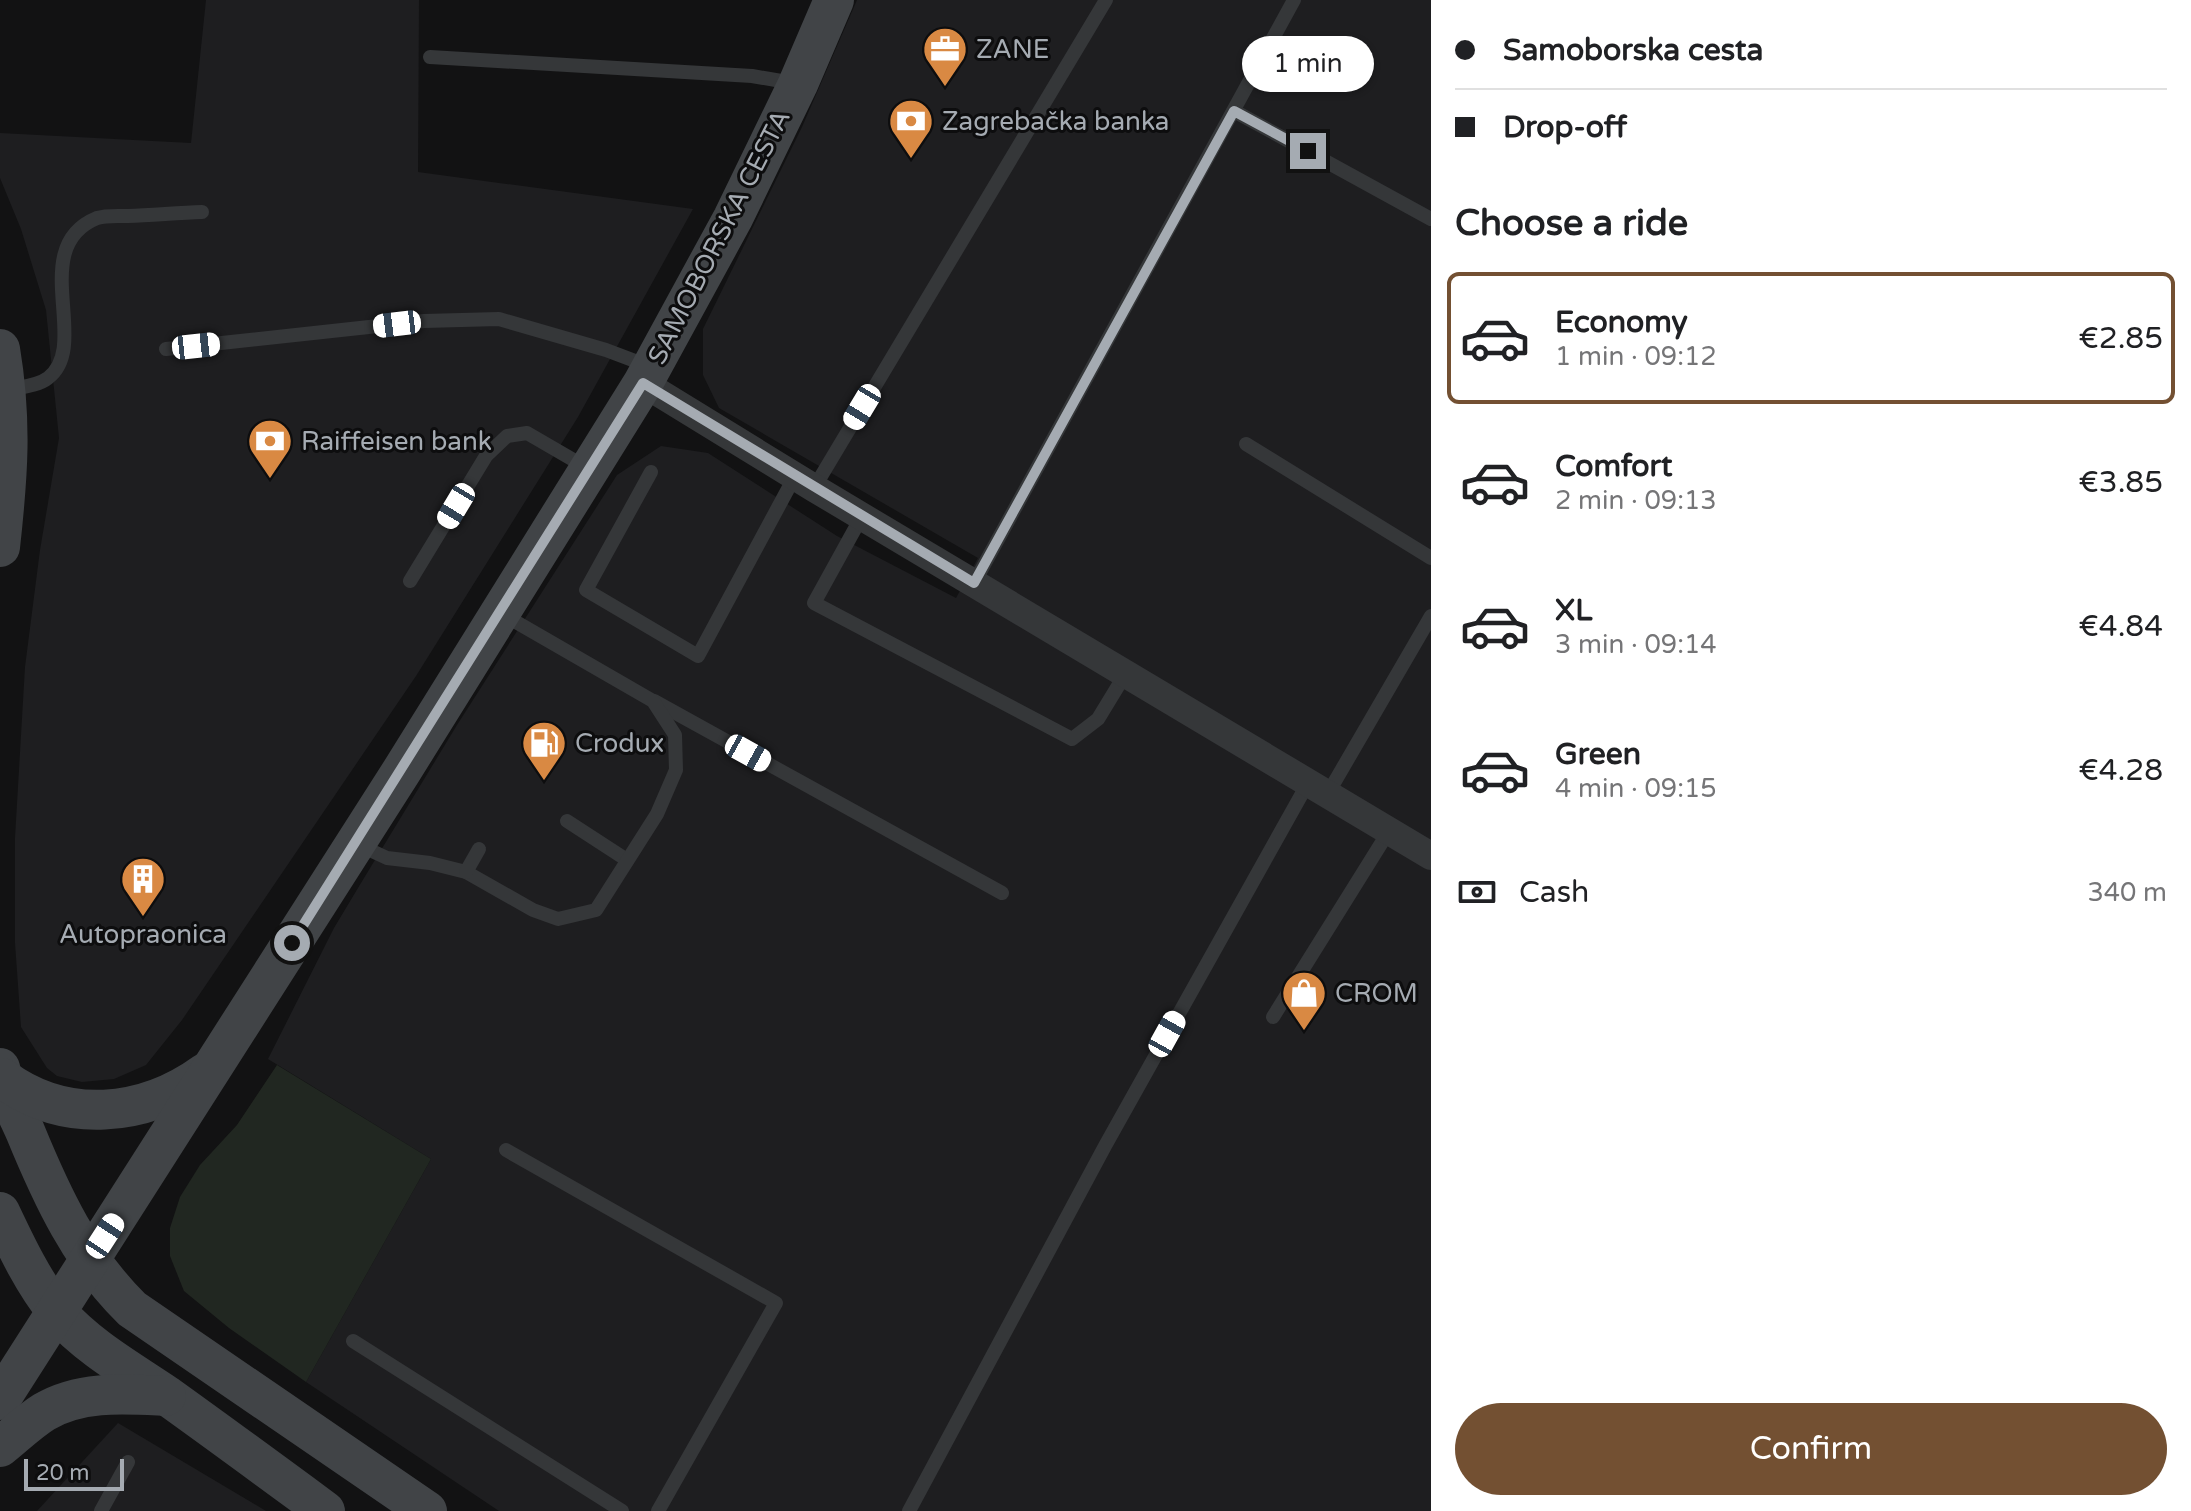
<!DOCTYPE html>
<html lang="en">
<head>
<meta charset="utf-8">
<style>
	body { margin:0; font-family:"Varela Round",sans-serif; background:#f2f2f2; color:#202124; height:100vh; display:flex; flex-direction:column; font-size:30px; white-space:nowrap }
	* { box-sizing:border-box; margin:0 }
	p { font-size:26px; color:#757577 }
	.icon { flex:none; width:44px; height:44px; fill:none; stroke:currentColor; stroke-width:2; stroke-linecap:round; stroke-linejoin:round }
	.map { position:relative; flex:1; overflow:hidden }
	.details { display:flex; flex-direction:column; background:#fff; width:760px }
	.details>* { flex:none }
	.guide { display:grid; align-content:center; height:176px; padding:0 24px; background:#fff }
	.scale { position:absolute; left:24px; bottom:20px; width:100px; box-sizing:border-box; padding-left:8px; border:4px solid #a5abb2; border-top:0; font-size:22px; line-height:28px; white-space:nowrap; color:#a5abb2; -webkit-text-stroke:6px #0d0d0e; paint-order:stroke }
	.end { position:absolute; width:36px; height:36px; margin:-18px; border:10px solid #a5abb2; background:#111; box-shadow:0 0 0 4px #111 }
	.from { border-radius:50% }
	.bubble { position:absolute; height:56px; border-radius:28px; background:#fff; box-shadow:0 2px 6px #0004; font-size:26px; font-weight:600; line-height:56px; text-align:center }
	.car { position:absolute; width:24px; height:48px; margin:-24px -12px; border-radius:10px; box-shadow:0 0 6px 2px #0007; background:linear-gradient(#fff 24%,#345 0 40%,#fff 0 76%,#345 0 86%,#fff 0) }
	.guide b { display:flex; align-items:center; gap:28px; height:76px; font-size:30px }
	.guide b+b { border-top:2px solid #e0e0e0 }
	.guide i { width:20px; height:20px; background:#202124 }
	ul { padding:0; list-style:none }
	li { display:flex; align-items:center; gap:24px; height:132px; margin:0 16px 12px; padding:0 8px; border:4px solid transparent; border-radius:12px }
	li div { flex:1 }
	li b { display:block; font-size:30px }
	li em { font-style:normal; font-weight:600 }
	li.on { border-color:#735032 }
	li>.icon { width:72px; height:72px; stroke-width:1.5 }
	h2 { padding:0 24px; font-size:36px; line-height:96px }
	.pay { display:flex; align-items:center; gap:20px; height:88px; padding:0 24px; font-size:30px }
	.pay p { margin-inline-start:auto }
	.button { display:flex; gap:16px; margin-top:auto; padding:16px 24px }
	.button a { flex:1; height:92px; border-radius:48px; background:#735032; color:#fff; font-size:32px; font-weight:600; line-height:92px; text-align:center }
	main { display:flex; flex:1; min-height:0 }
	.map>svg:first-child { display:block }
</style>
</head>
<body>
<main>
<div class="map">
<svg width="1431" height="1511" viewBox="0 0 1431 1511">
	<rect width="100%" height="100%" fill="#121213"/>
	<!-- built -->
	<g fill="#1e1e20">
		<polygon points="206,0 419,0 418,172 693,209 578,417 416,676 182,1020 146,1065 114,1079 82,1082 57,1076 47,1068 21,1027 15,943 15,838 25,667 40,550 59,438 46,310 21,229 0,178 0,133 191,143"/>
		<polygon points="857,0 1431,0 1431,1511 499,1511 306,1382 431,1159 268,1059 334,928 361,883 457,725 617,475 661,446 708,453 837,536 956,598 978,558 719,408 703,375 703,329 802,127"/>
		<polygon points="118,1423 266,1511 37,1511"/>
	</g>
	<!-- green -->
	<polygon fill="#212721" points="277,1065 431,1159 306,1382 229,1328 184,1291 170,1256 170,1228 180,1197 200,1165 237,1125"/>
	<g fill="none" stroke-linecap="round" stroke-linejoin="round">
		<!-- lane -->
		<g stroke="#353739" stroke-width="14">
			<polyline points="430,57 752,76 793,83"/>
			<polyline points="1234,111 1431,219"/>
			<polyline points="166,349 424,321 499,319 606,350 651,367"/>
			<path d="M7 390C20 387 38 386 48 378 92 345 26 247 97 218 106 215 119 216 128 216 153 215 177 213 202 212"/>
			<polyline points="1246,444 1431,558"/>
			<polyline points="651,472 586,590 698,656 795,476"/>
			<polyline points="814,488 1106,0"/>
			<polyline points="862,516 814,603 1072,739 1098,719 1126,673"/>
			<polyline points="410,581 486,456 507,436 527,433 589,469"/>
			<polyline points="974,583 1294,0"/>
			<polyline points="654,701 1002,893"/>
			<polyline points="1327,795 1431,616"/>
			<polyline points="567,821 627,860"/>
			<polyline points="359,845 387,858 430,863 466,872 533,910 558,919 596,910 657,814 676,770 675,735 653,701 504,615"/>
			<polyline points="466,872 479,849"/>
			<polyline points="1273,1017 1389,831"/>
			<polyline points="506,1150 776,1303 658,1511"/>
			<polyline points="353,1341 622,1511"/>
			<polyline points="101,1511 128,1462"/>
			<polyline points="909,1511 1105,1146 1308,783"/>
		</g>
		<!-- street -->
		<polyline stroke="#353739" stroke-width="28" points="643,383 814,488 1431,856"/>
		<!-- secondary -->
		<g stroke="#414447" stroke-width="40">
			<path d="M0 349C12 421 8 475 0 547"/>
			<path d="M0 1068C5 1090 16 1111 25 1131 52 1197 81 1259 132 1309L427 1511"/>
			<path d="M2 1078C65 1125 144 1117 205 1073"/>
			<path d="M0 1212C16 1246 34 1284 58 1313 88 1347 129 1370 166 1395 219 1433 272 1472 325 1511"/>
			<polyline points="0,1400 401,772 643,383 733,218 798,84 834,0"/>
			<path d="M0 1447C14 1436 28 1422 44 1412 81 1390 126 1394 166 1396"/>
		</g>
	</g>
	<g fill="none" stroke-linecap="round" stroke-linejoin="round">
		<!-- route -->
		<polyline stroke="#a5abb2" stroke-width="10" points="292,943 643,383 974,583 1234,111 1308,151"/>
	</g>
	<!-- icons -->
	<defs>
		<g id="office-pin" transform="scale(2.3)"><path d="M0 17L-7.5 6A9.5 9.5 0 1 1 7.5 6Z" fill="#d98943" stroke="#0d0d0e"/><path d="M-6-3h4V-5.5h4V-3h4V5H-6ZM-1-4.5V-3h2v-1.5ZM-6 0V1H6V0Z" fill="#fff"/></g>
		<g id="bank-pin" transform="scale(2.3)"><path d="M0 17L-7.5 6A9.5 9.5 0 1 1 7.5 6Z" fill="#d98943" stroke="#0d0d0e"/><path d="M-6-4H6V4H-6ZM0-2.3a2.3 2.3 0 1 0 0 4.6a2.3 2.3 0 1 0 0-4.6Z" fill="#fff"/></g>
		<g id="fuel-pin" transform="scale(2.3)"><path d="M0 17L-7.5 6A9.5 9.5 0 1 1 7.5 6Z" fill="#d98943" stroke="#0d0d0e"/><path d="M-5.5-6h7V0h2V4h1.3V-2.5L3-4.5l.8-.8L6-3V5H2.5V1h-1V6h-7ZM-4.2-4.7v3.2H.2V-4.7Z" fill="#fff"/></g>
		<g id="building-pin" transform="scale(2.3)"><path d="M0 17L-7.5 6A9.5 9.5 0 1 1 7.5 6Z" fill="#d98943" stroke="#0d0d0e"/><path d="M-4-6H4V6H1V3H-1V6H-4ZM-2.5-4.3h1.7v1.8h-1.7ZM.8-4.3h1.7v1.8H.8ZM-2.5-1h1.7V.8h-1.7ZM.8-1h1.7V.8H.8Z" fill="#fff"/></g>
		<g id="shop-pin" transform="scale(2.3)"><path d="M0 17L-7.5 6A9.5 9.5 0 1 1 7.5 6Z" fill="#d98943" stroke="#0d0d0e"/><path d="M-5-2.5h2.3a2.7 3.5 0 0 1 5.4 0H5L5.5 6h-11ZM-1.5-2.5h3a1.5 2.3 0 0 0-3 0Z" fill="#fff"/></g>
	</defs>
	<g fill-rule="evenodd">
		<use href="#office-pin" x="945" y="49"/>
		<use href="#bank-pin" x="911" y="121"/>
		<use href="#bank-pin" x="270" y="441"/>
		<use href="#fuel-pin" x="544" y="743"/>
		<use href="#building-pin" x="143" y="879"/>
		<use href="#shop-pin" x="1304" y="993"/>
	</g>
	<g text-anchor="middle" dominant-baseline="central" stroke-width="6" stroke-linejoin="round" paint-order="stroke">
		<!-- poi labels -->
		<g font-size="26" fill="#a5abb2" stroke="#0d0d0e" text-anchor="start">
			<text x="976" y="49">ZANE</text>
			<text x="942" y="121">Zagrebačka banka</text>
			<text x="301" y="441">Raiffeisen bank</text>
			<text x="575" y="743">Crodux</text>
			<text x="143" y="934" text-anchor="middle">Autopraonica</text>
			<text x="1335" y="993">CROM</text>
		</g>
		<!-- street labels -->
		<g font-size="26" fill="#a5abb2" stroke="#0d0d0e">
			<text transform="translate(719 237) rotate(-63)">SAMOBORSKA CESTA</text>
		</g>
	</g>
</svg>
<div class="scale">20 m</div>
<i class="end from" style="left:292px;top:943px"></i>
<i class="end" style="left:1308px;top:151px"></i>
<div class="bubble" style="left:1242px;top:36px;width:132px">1 min</div>
<i class="car" style="left:397px;top:324px;rotate:263deg"></i>
<i class="car" style="left:196px;top:346px;rotate:84deg"></i>
<i class="car" style="left:862px;top:407px;rotate:211deg"></i>
<i class="car" style="left:456px;top:506px;rotate:211deg"></i>
<i class="car" style="left:748px;top:753px;rotate:119deg"></i>
<i class="car" style="left:1167px;top:1034px;rotate:29deg"></i>
<i class="car" style="left:105px;top:1236px;rotate:33deg"></i>
</div>
<section class="details">
<div class="guide">
<b><i class="from"></i>Samoborska cesta</b>
<b><i></i>Drop-off</b>
</div>
<h2>Choose a ride</h2>
<ul>
<li class="on"><svg class="icon" aria-label="car" viewBox="0 0 24 24"><path d="M5 17H2v-5l4-1 3-4h7l3 4 3 1v5h-3M9 17h6M6 11h13"/><circle cx="7" cy="17" r="2"/><circle cx="17" cy="17" r="2"/></svg><div><b>Economy</b><p>1 min · 09:12</p></div><em>€2.85</em></li>
<li><svg class="icon" aria-label="car" viewBox="0 0 24 24"><path d="M5 17H2v-5l4-1 3-4h7l3 4 3 1v5h-3M9 17h6M6 11h13"/><circle cx="7" cy="17" r="2"/><circle cx="17" cy="17" r="2"/></svg><div><b>Comfort</b><p>2 min · 09:13</p></div><em>€3.85</em></li>
<li><svg class="icon" aria-label="car" viewBox="0 0 24 24"><path d="M5 17H2v-5l4-1 3-4h7l3 4 3 1v5h-3M9 17h6M6 11h13"/><circle cx="7" cy="17" r="2"/><circle cx="17" cy="17" r="2"/></svg><div><b>XL</b><p>3 min · 09:14</p></div><em>€4.84</em></li>
<li><svg class="icon" aria-label="car" viewBox="0 0 24 24"><path d="M5 17H2v-5l4-1 3-4h7l3 4 3 1v5h-3M9 17h6M6 11h13"/><circle cx="7" cy="17" r="2"/><circle cx="17" cy="17" r="2"/></svg><div><b>Green</b><p>4 min · 09:15</p></div><em>€4.28</em></li>
</ul>
<div class="pay"><svg class="icon" aria-label="cash" viewBox="0 0 24 24"><path d="M3 7h18v10H3z"/><circle cx="12" cy="12" r="2"/></svg>Cash<p>340 m</p></div>
<div class="button"><a>Confirm</a></div>
</section>
</main>
</body>
</html>
